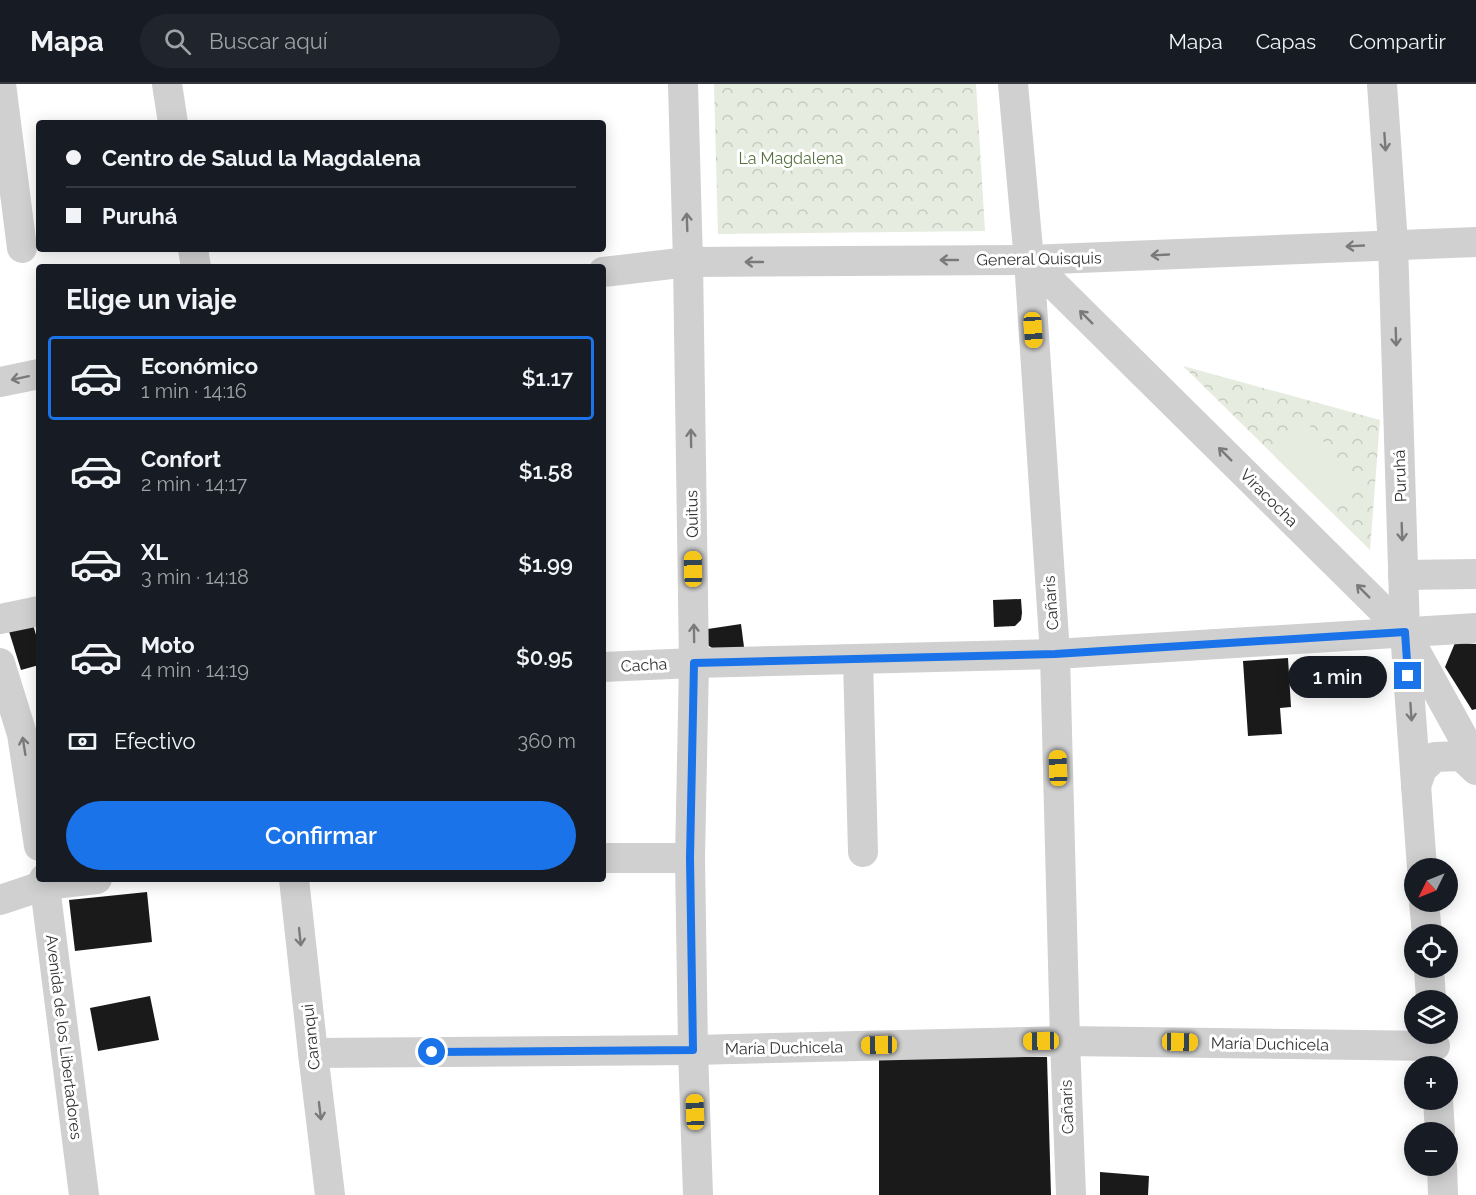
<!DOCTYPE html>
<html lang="es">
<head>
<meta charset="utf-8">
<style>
	body { margin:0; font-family:Raleway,sans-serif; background:#20242c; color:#f1f3f6; height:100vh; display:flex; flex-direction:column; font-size:22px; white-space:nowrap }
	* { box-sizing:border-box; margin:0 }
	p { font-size:20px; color:#9ea1a6 }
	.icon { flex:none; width:33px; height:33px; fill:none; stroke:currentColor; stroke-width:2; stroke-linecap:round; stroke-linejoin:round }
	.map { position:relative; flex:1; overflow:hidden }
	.drawer { position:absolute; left:36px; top:180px; width:570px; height:618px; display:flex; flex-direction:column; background:#171b24; border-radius:6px; box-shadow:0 3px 15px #0003 }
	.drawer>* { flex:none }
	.guide { position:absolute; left:36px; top:36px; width:570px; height:132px; border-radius:6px; box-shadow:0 3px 15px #0003; display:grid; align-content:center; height:132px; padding:0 30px; background:#171b24 }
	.needle { width:39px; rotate:227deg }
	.controls { position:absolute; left:1404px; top:774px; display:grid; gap:12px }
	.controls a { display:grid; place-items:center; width:54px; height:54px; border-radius:50%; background:#171b24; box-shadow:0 3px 15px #0003; font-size:30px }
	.end { position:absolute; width:27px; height:27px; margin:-14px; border:8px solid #1a73e8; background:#fff; box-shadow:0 0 0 3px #fff }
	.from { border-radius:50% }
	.bubble { position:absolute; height:42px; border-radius:21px; background:#171b24; box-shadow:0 3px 15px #0003; font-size:20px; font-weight:600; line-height:42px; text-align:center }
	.car { position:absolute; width:18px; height:36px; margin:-18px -9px; border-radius:8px; box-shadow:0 0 4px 2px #0007; background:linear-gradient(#f5c518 24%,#345 0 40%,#f5c518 0 76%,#345 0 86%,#f5c518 0) }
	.guide b { display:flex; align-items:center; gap:21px; height:57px; font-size:22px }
	.guide b+b { border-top:2px solid #363941 }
	.guide i { width:15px; height:15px; background:#f1f3f6 }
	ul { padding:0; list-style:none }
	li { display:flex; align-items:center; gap:18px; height:84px; margin:0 12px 9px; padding:0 18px; border:3px solid transparent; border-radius:6px }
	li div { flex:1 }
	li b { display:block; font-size:22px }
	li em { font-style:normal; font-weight:600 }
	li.on { border-color:#1a73e8 }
	li>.icon { width:54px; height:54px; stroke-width:1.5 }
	h2 { padding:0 30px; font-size:27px; line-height:72px }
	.pay { display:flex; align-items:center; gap:15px; height:66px; padding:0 30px; font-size:22px }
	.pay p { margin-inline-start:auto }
	.primary-button { display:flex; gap:12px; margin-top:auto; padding:12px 30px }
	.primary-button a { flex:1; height:69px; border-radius:36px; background:#1a73e8; color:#fff; font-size:24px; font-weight:600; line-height:69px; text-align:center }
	header { display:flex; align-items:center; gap:36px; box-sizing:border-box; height:84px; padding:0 30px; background:#171b24; border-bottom:2px solid #363941 }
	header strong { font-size:28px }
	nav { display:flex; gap:33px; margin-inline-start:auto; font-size:21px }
	.search { width:420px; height:54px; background:#20242c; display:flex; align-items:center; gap:15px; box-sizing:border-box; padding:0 21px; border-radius:33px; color:#9ea1a6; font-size:22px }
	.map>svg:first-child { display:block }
</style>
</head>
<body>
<header>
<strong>Mapa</strong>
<div class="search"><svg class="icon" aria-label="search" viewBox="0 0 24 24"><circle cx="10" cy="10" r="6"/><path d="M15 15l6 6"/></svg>Buscar aquí</div>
<nav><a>Mapa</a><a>Capas</a><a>Compartir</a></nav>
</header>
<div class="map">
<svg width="1476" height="1111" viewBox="0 0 1476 1111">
	<defs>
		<pattern id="park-crowns" width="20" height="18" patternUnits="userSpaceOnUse" patternTransform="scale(1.5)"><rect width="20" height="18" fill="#e6ecdf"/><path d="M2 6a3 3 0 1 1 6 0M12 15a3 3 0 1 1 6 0" fill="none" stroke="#c6cbc0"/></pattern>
	</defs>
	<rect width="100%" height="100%" fill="#fff"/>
	<!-- park -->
	<g fill="url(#park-crowns)">
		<polygon points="714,0 976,0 985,147 718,150"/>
		<polygon points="1183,282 1380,336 1370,466"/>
	</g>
	<!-- garden -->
	<polygon fill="#e6ecdf" points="1309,341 1361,401 1331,427 1275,373"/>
	<!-- building -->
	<g fill="#1a1a1a">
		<polygon points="1021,515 1022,529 1021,536 1015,542 994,543 993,516"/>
		<polygon points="31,534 39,561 39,581 21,586 7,541"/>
		<polygon points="741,540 744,563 715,566 703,558 701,546"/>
		<polygon points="1455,559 1476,560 1476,625 1472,626 1445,583"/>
		<polygon points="1288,574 1291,623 1280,624 1282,650 1248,652 1243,577"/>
		<polygon points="147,808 152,858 75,867 69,816"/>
		<polygon points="150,912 159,956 98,967 90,924"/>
		<polygon points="879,973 1047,973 1051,1111 879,1111"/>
		<polygon points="1100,1088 1149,1092 1148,1111 1100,1111"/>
	</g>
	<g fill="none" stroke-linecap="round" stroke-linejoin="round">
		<!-- minor -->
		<g stroke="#d0d0d0" stroke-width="30">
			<polyline points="1,0 22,164"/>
			<polyline points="167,0 173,39"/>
			<polyline points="683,0 688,178 694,579 690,774 693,966 698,1111"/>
			<polyline points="1013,0 1029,176 1055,570 1065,957 1071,1111"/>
			<polyline points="1382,0 1393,160 1405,548 1422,784"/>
			<polyline points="193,165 196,183"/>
			<polyline points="1029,176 1405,548 1476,677"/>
			<polyline points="603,188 688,178 1029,176 1476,158"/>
			<polyline points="0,298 39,290"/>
			<polyline points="1403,491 1476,490"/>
			<polyline points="0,535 39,527"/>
			<polyline points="858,575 863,768"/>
			<polyline points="0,579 22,650 39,762"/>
			<polyline points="603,583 694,579 1055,570 1476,544"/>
			<polyline points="1416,702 1422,685 1435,673 1461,672 1476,686"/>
			<polyline points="603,774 690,774"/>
			<polyline points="44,795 84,1111"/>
			<polyline points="294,795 313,969 330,1111"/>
			<polyline points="0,816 45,801 97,795"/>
			<polyline points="1424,818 1427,850"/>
			<polyline points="1429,884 1431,916"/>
			<polyline points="313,969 693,966 1065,957 1435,962"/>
			<polyline points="1438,1016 1440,1048"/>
			<polyline points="1442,1082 1443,1111"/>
		</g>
	</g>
	<!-- one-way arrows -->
	<defs><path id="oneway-shaft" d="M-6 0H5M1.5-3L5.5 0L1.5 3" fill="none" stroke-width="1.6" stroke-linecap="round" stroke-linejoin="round" transform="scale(1.5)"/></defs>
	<g stroke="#7a7a7a">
		<use href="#oneway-shaft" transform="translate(1385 58) rotate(86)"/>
		<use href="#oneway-shaft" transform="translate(687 138) rotate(-92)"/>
		<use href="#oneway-shaft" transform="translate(1355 162) rotate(177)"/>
		<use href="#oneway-shaft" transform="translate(1160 171) rotate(177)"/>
		<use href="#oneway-shaft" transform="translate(949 176) rotate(180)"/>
		<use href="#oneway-shaft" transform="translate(754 178) rotate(180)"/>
		<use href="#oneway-shaft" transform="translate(1086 233) rotate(-135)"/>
		<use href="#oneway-shaft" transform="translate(1396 253) rotate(88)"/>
		<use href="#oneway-shaft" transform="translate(20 294) rotate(168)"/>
		<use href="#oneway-shaft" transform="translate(691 354) rotate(-91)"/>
		<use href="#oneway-shaft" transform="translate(1225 370) rotate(-135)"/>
		<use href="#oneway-shaft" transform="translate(1402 448) rotate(88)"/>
		<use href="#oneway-shaft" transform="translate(1363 507) rotate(-135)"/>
		<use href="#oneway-shaft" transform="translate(694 549) rotate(-91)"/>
		<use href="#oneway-shaft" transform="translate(1411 628) rotate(86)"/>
		<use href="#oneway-shaft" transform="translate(24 662) rotate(-99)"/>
		<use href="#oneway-shaft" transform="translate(300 853) rotate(84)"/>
		<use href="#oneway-shaft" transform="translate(320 1027) rotate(83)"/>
	</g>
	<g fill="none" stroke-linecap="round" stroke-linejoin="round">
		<!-- route -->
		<polyline stroke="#1a73e8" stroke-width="8" points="432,968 693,966 690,774 694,579 1055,570 1405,548 1408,592"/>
	</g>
	<g text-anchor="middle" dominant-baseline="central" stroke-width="6" stroke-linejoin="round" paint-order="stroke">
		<!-- park labels -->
		<g font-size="16" fill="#56703f" stroke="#fff">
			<text x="791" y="74">La Magdalena</text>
		</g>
		<!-- street labels -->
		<g font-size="16" fill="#333" stroke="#fff">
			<text transform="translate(1039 175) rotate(-1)">General Quisquis</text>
			<text transform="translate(1400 392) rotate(-92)">Puruhá</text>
			<text transform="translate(1269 414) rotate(45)">Viracocha</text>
			<text transform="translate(692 430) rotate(-91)">Quitus</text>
			<text transform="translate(1051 519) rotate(-94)">Cañaris</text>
			<text transform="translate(644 581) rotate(-3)">Cacha</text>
			<text transform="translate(64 953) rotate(83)">Avenida de los Libertadores</text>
			<text transform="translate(311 953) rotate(-96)">Caranqui</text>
			<text transform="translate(1270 960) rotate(1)">María Duchicela</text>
			<text transform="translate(784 964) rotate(-1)">María Duchicela</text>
			<text transform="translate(1067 1023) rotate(-92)">Cañaris</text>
		</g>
	</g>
</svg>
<div class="controls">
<a><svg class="needle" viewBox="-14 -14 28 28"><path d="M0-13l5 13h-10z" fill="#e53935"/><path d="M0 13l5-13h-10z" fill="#9ea1a6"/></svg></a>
<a><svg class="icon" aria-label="locate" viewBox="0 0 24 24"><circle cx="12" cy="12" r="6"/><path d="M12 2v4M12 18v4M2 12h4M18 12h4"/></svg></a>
<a><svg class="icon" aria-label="layers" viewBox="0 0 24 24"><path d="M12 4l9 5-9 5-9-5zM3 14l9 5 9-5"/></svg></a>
<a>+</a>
<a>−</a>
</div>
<i class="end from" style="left:432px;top:968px"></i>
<i class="end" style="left:1408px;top:592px"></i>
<div class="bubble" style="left:1288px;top:572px;width:99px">1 min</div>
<i class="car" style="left:1033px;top:246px;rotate:176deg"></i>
<i class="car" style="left:693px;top:485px;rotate:359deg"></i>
<i class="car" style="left:1058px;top:684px;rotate:358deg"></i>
<i class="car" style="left:1041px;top:957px;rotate:269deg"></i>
<i class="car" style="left:1180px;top:958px;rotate:91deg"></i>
<i class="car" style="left:879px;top:961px;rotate:269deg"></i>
<i class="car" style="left:695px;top:1028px;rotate:358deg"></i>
<div class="guide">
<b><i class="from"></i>Centro de Salud la Magdalena</b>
<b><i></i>Puruhá</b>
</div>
<section class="drawer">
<h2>Elige un viaje</h2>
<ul>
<li class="on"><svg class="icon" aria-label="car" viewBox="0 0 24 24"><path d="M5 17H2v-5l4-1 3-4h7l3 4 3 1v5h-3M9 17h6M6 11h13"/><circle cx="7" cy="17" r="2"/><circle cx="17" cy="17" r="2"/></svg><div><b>Económico</b><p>1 min · 14:16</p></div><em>$1.17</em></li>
<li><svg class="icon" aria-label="car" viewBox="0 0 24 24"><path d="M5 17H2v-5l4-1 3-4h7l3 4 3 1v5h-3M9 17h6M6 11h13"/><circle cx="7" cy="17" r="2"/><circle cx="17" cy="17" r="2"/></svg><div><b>Confort</b><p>2 min · 14:17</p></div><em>$1.58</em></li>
<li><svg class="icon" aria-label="car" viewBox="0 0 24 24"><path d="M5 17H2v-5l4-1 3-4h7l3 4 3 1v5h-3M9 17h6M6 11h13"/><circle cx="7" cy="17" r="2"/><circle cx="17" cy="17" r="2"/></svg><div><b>XL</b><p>3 min · 14:18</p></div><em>$1.99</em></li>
<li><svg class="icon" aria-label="car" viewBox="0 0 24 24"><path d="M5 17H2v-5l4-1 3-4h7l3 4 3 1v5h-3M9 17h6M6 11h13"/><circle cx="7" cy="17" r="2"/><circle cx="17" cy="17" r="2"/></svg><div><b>Moto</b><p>4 min · 14:19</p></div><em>$0.95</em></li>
</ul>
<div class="pay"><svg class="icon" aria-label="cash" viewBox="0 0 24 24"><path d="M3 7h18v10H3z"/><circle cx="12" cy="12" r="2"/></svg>Efectivo<p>360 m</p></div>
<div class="primary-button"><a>Confirmar</a></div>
</section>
</div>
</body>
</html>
